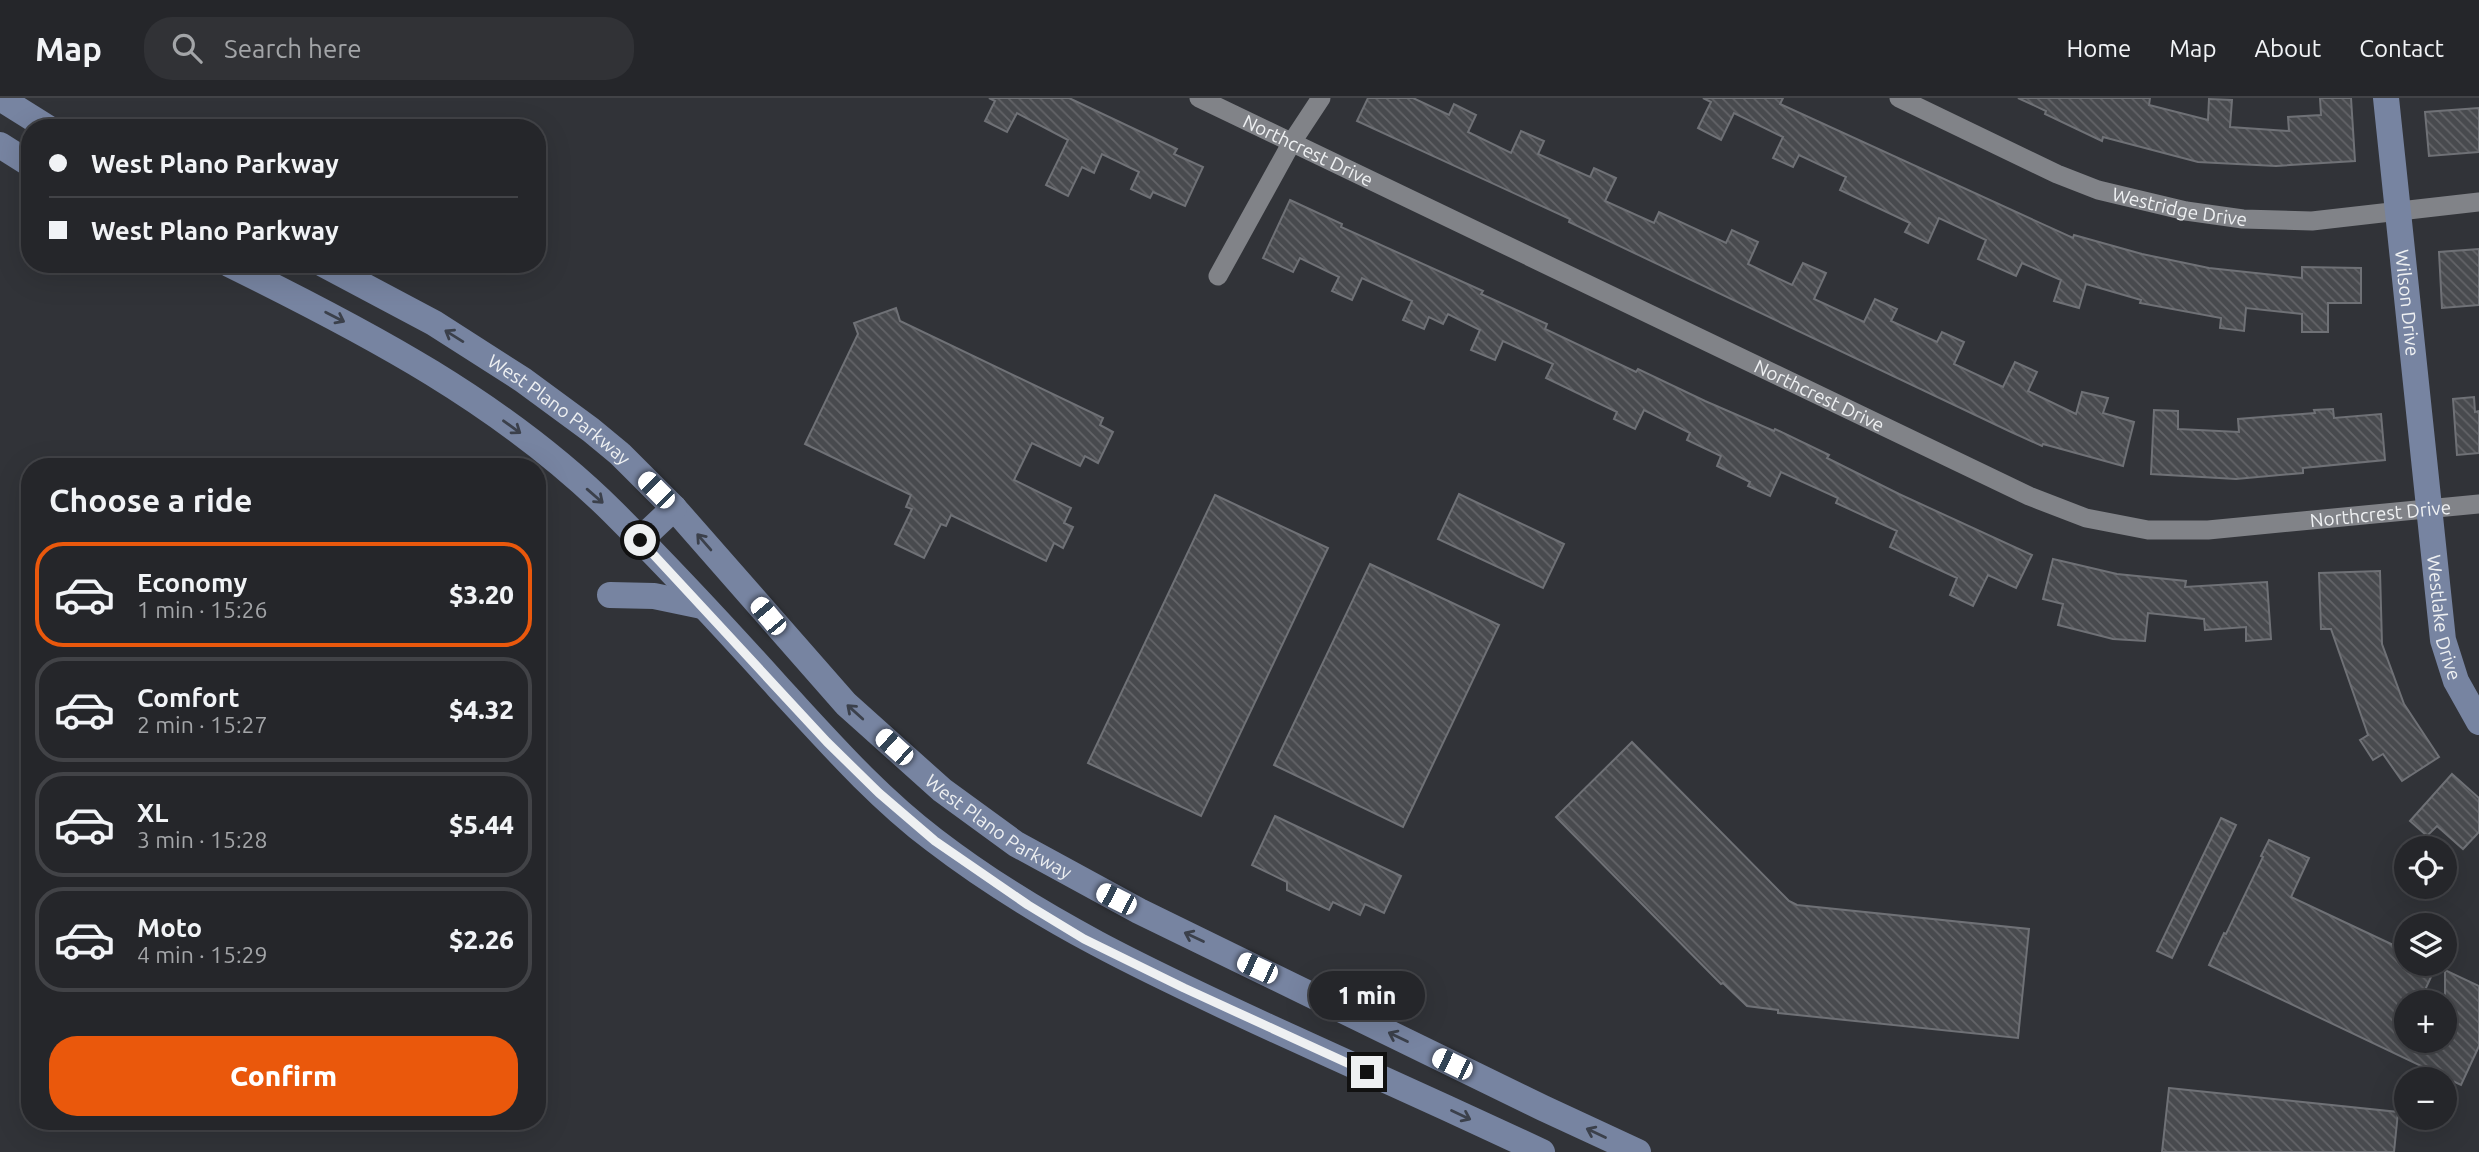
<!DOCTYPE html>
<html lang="en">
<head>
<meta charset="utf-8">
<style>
	body { margin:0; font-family:Ubuntu,sans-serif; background:#313236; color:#f1f3f6; height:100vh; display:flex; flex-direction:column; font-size:26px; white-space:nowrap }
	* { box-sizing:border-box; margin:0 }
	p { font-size:23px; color:#a3a5a8 }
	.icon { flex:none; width:38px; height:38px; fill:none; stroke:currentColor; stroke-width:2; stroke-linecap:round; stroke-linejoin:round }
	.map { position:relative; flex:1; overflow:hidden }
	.drawer { position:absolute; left:21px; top:360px; width:525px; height:672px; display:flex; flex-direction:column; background:#25262a; border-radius:28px; box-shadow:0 7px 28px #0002,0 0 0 2px #424347 }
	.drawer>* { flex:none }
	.hud { position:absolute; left:21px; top:21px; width:525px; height:154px; border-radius:28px; box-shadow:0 7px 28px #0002,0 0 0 2px #424347; display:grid; align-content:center; height:154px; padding:0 28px; background:#25262a }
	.fabs { position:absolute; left:2394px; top:738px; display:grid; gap:14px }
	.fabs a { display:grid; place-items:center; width:63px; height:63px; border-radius:50%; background:#25262a; box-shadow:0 7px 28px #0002,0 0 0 2px #424347; font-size:35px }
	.end { position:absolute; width:32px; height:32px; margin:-16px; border:9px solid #eef0f2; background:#111; box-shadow:0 0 0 4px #111 }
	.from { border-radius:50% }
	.bubble { position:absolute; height:49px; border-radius:24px; background:#25262a; box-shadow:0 7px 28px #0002,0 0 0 2px #424347; font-size:23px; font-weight:800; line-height:49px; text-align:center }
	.car { position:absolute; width:21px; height:42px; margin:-21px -10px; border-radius:9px; box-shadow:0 0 5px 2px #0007; background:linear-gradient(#fff 24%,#345 0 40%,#fff 0 76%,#345 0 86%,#fff 0) }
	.hud b { display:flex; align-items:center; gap:24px; height:66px; font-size:26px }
	.hud b+b { border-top:2px solid #424347 }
	.hud i { width:18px; height:18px; background:#f1f3f6 }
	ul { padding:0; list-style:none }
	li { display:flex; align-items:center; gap:21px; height:105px; margin:0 14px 10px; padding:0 14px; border:4px solid #424347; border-radius:28px }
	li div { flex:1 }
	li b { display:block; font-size:26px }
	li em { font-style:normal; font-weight:800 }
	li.selected { border-color:#ea580c }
	li>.icon { width:63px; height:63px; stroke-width:1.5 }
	h2 { padding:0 28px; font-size:32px; line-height:84px }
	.primary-button { display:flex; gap:14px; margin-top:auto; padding:14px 28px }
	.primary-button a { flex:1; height:80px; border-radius:28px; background:#ea580c; color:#fff; font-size:28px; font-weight:800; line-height:80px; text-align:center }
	header { display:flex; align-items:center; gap:42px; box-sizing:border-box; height:98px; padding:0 35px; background:#25262a; border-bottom:2px solid #424347 }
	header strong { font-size:33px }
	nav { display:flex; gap:38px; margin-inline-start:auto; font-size:24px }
	.search { width:490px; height:63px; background:#313236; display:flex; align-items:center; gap:18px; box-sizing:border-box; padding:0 24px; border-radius:28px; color:#a3a5a8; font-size:26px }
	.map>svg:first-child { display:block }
</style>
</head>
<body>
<header>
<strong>Map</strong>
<div class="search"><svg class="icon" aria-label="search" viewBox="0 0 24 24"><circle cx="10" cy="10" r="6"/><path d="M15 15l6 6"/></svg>Search here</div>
<nav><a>Home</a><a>Map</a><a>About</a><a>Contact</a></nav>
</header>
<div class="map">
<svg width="2479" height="1054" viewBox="0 0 2479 1054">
	<defs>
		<pattern id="building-back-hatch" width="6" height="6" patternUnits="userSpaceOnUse" patternTransform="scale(1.75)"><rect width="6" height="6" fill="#484a4e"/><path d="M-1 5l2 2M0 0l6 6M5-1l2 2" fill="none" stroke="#636468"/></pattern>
	</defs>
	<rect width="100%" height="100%" fill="#313338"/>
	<!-- building -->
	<g fill="url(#building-back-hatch)" stroke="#6f7176" stroke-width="2">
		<polygon points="989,0 1069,0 1177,51 1174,56 1203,69 1185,108 1153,94 1150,100 1131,91 1139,74 1102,56 1094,75 1082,69 1068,98 1046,87 1068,42 1017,15 1007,34 985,23 995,3"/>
		<polygon points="1368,0 1413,0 1449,17 1454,6 1476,17 1468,34 1511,55 1521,33 1544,43 1538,56 1590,79 1594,70 1616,80 1605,103 1654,125 1659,114 1726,145 1732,132 1758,144 1748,166 1792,187 1803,165 1826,175 1814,201 1864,224 1875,201 1897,211 1891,223 1937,244 1942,234 1964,244 1954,266 2003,289 2015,264 2037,274 2028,293 2076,316 2082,294 2108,300 2103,315 2134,324 2123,368 2043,346 2042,348 2009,333 1569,124 1570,121 1357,23"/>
		<polygon points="1703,0 1783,0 1780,6 2073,140 2074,137 2142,156 2209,170 2302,180 2302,169 2361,170 2361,205 2328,205 2328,234 2302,234 2302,216 2246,210 2244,233 2220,230 2221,220 2140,205 2141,202 2086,186 2079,210 2054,203 2061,182 2022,165 2016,178 1978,161 1986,142 1939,120 1928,145 1905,134 1910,125 1840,92 1846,79 1799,57 1793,69 1773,60 1783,39 1734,15 1721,42 1698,30 1711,4"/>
		<polygon points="2018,0 2150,0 2149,7 2208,22 2209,1 2232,2 2230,29 2289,33 2288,19 2321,17 2320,0 2351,0 2355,63 2276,68 2198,64 2103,39 2102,43 2045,16 2046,13"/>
		<polygon points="2479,10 2479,54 2429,58 2425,14"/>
		<polygon points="1290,102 1342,126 1341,129 1483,193 1481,196 1547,226 1545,231 1636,274 1638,271 1705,303 1774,333 1775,331 1829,357 1827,360 1899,396 2032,457 2016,490 1988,477 1973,508 1950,497 1957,480 1890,449 1897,433 1836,405 1838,400 1781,374 1770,398 1748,388 1750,384 1717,368 1721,358 1687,342 1690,335 1644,312 1635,331 1614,321 1617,314 1546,280 1553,266 1503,243 1495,262 1471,252 1480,232 1448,216 1443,226 1429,219 1424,231 1403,222 1412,203 1362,180 1352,202 1332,193 1339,179 1300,160 1293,174 1263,160"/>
		<polygon points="2479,151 2479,207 2442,210 2439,154"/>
		<polygon points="896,210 900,223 1103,320 1100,327 1113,334 1098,365 1085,358 1080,368 1032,345 1014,382 1071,410 1064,425 1073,429 1063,450 1054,445 1046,463 951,417 946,428 941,426 924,460 895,446 912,411 906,409 911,397 805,346 858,236 854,225"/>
		<polygon points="2474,299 2475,314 2479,313 2479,355 2457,357 2453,301"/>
		<polygon points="2333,311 2334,320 2381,316 2385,362 2303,370 2303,375 2236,381 2151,376 2154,312 2178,313 2178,331 2239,334 2238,321 2315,315 2314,312"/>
		<polygon points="1459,396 1564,446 1543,490 1438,441"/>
		<polygon points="1215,397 1328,450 1201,718 1088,665"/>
		<polygon points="2053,461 2117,476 2186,483 2185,489 2267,484 2271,541 2246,543 2246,529 2205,532 2204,521 2148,515 2145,543 2113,541 2058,527 2063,506 2043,501"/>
		<polygon points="1370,466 1499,527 1403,729 1274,667"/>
		<polygon points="2380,473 2382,546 2404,606 2439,659 2402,683 2383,656 2373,662 2360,642 2368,637 2331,531 2321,531 2319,475"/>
		<polygon points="1632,644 1789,803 1797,807 2029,831 2018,940 1778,915 1778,912 1747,908 1723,885 1721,886 1556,719"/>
		<polygon points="2452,676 2479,700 2479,734 2463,751 2437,728 2427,738 2410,723"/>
		<polygon points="1275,718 1401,778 1384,815 1365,806 1360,817 1333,804 1329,812 1287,792 1287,784 1252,767"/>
		<polygon points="2221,720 2236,727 2172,860 2157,853"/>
		<polygon points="2269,742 2309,760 2291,799 2406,853 2406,866 2437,866 2419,905 2406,905 2406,943 2445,943 2445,872 2479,888 2479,948 2461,987 2209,867 2224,835 2226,836 2263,759 2261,758"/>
		<polygon points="2169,990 2398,1014 2394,1054 2162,1054"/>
	</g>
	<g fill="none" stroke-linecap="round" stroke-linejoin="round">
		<!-- street -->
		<g stroke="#818388" stroke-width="19">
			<path id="s1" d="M1199 0 2029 398 2086 420 2148 432H2208L2479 406"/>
			<path id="s2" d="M1899 0 2057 76 2098 92 2186 113 2243 121 2312 123 2479 104"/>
			<polyline points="1218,178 1292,44 1321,0"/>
		</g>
		<!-- secondary -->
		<g stroke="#7784a1" stroke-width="26">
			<polyline points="0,0 48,30"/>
			<path id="s3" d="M2386 0 2443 542 2456 583 2479 624"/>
			<polyline points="0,47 30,66"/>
			<path d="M229 166C367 234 503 305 613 414 670 471 725 530 779 590 828 643 876 698 934 742 1038 822 1152 875 1271 930 1361 971 1452 1012 1542 1054"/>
			<path id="s4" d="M323 166 434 225 523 282 591 332 620 356 674 410 846 606 942 692 1016 746 1139 813 1543 1010 1638 1054"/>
			<polyline points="640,442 674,410"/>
			<polyline points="610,497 654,498 702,508"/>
		</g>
	</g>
	<!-- one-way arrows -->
	<defs><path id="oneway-shaft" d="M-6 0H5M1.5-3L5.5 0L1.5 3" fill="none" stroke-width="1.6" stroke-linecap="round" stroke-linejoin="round" transform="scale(1.75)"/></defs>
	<g stroke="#3b404b">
		<use href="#oneway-shaft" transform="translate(335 219) rotate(27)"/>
		<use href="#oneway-shaft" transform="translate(454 238) rotate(-148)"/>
		<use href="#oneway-shaft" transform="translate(512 329) rotate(36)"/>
		<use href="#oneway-shaft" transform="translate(595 398) rotate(41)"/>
		<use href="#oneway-shaft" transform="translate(704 444) rotate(-131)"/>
		<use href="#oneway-shaft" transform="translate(855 614) rotate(-138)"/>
		<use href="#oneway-shaft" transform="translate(1194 839) rotate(-155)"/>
		<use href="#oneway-shaft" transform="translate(1398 939) rotate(-154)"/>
		<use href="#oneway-shaft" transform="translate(1461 1017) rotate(25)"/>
		<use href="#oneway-shaft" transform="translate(1596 1035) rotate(-155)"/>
	</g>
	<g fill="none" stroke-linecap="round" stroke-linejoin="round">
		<!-- route -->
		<polyline stroke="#eef0f2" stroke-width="9" points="640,442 827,644 879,695 935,743 1028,807 1084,841 1184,890 1367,974"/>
	</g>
	<g text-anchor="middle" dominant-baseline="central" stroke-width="5" stroke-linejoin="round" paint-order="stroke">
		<!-- street labels -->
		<g font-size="19" fill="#eef0f2" stroke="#1a1b1d">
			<text stroke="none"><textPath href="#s1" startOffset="121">Northcrest Drive</textPath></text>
			<text stroke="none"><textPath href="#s2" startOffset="303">Westridge Drive</textPath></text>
			<text stroke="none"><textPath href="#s3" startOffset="206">Wilson Drive</textPath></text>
			<text stroke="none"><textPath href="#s1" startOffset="688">Northcrest Drive</textPath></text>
			<text stroke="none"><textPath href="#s4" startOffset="278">West Plano Parkway</textPath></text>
			<text stroke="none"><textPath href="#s1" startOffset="1278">Northcrest Drive</textPath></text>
			<text stroke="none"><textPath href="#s3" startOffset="523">Westlake Drive</textPath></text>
			<text stroke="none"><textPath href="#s4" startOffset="887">West Plano Parkway</textPath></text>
		</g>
	</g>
</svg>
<div class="fabs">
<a><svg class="icon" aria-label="locate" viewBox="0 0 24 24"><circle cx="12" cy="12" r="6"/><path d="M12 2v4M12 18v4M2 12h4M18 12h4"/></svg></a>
<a><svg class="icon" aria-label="layers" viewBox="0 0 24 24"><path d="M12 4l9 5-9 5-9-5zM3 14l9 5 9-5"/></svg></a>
<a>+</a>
<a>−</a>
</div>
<i class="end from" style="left:640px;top:442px"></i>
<i class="end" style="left:1367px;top:974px"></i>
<div class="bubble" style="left:1309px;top:873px;width:116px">1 min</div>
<i class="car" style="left:656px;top:392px;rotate:315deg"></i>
<i class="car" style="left:768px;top:518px;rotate:320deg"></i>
<i class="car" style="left:894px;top:649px;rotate:312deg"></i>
<i class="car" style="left:1116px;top:801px;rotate:297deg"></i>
<i class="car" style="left:1257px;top:870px;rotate:295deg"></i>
<i class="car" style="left:1452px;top:966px;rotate:296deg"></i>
<div class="hud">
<b><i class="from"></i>West Plano Parkway</b>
<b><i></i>West Plano Parkway</b>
</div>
<section class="drawer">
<h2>Choose a ride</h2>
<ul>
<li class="selected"><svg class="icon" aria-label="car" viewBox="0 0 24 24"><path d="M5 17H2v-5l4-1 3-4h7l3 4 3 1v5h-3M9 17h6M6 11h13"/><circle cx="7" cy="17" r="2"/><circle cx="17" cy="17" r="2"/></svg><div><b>Economy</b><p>1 min · 15:26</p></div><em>$3.20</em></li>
<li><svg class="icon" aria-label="car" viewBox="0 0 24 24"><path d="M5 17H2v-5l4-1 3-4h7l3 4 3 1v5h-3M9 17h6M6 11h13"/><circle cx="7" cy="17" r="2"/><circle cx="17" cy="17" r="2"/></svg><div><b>Comfort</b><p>2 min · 15:27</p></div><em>$4.32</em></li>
<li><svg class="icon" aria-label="car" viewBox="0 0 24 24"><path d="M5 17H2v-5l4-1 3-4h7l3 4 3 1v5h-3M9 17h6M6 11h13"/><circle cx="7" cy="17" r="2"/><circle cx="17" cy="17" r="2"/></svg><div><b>XL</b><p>3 min · 15:28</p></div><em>$5.44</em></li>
<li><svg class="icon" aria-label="car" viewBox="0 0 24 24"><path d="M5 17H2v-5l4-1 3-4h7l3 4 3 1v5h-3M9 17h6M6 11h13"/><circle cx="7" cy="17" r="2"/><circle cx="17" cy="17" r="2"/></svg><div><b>Moto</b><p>4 min · 15:29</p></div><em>$2.26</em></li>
</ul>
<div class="primary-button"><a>Confirm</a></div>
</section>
</div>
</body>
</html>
